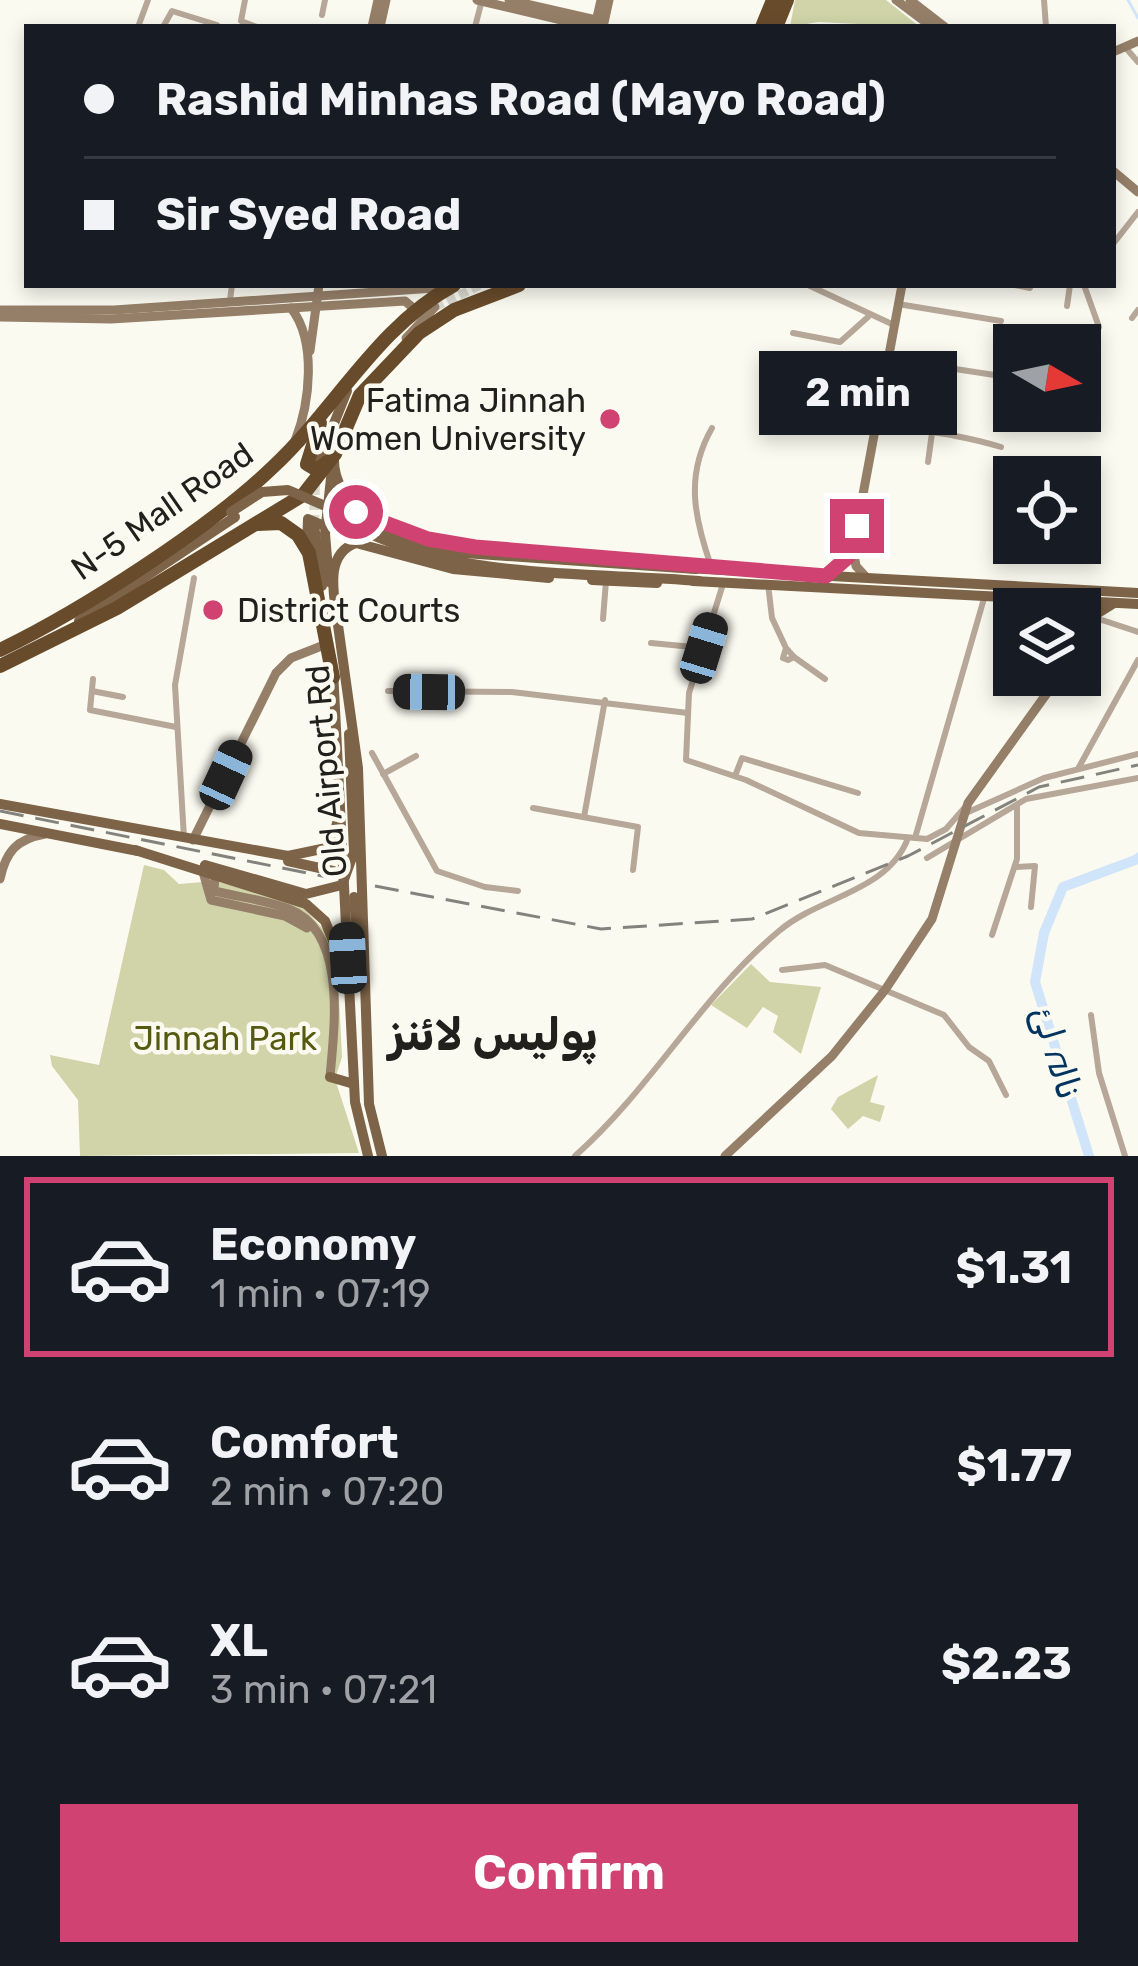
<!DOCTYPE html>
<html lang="en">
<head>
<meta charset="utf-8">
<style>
	body { margin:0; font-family:Rubik,Cairo,sans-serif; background:#20242c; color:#f1f3f6; height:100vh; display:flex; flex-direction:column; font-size:45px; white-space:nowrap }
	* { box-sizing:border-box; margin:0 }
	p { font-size:39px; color:#9ea1a6 }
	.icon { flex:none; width:66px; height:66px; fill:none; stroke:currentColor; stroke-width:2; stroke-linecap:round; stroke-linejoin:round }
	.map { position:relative; height:1156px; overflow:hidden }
	.sheet { display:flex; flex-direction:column; background:#171b24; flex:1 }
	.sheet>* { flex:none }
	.guide { position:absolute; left:24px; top:24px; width:1092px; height:264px; border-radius:0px; box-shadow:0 6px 18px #0003; display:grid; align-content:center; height:264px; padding:0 60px; background:#171b24 }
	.needle { width:78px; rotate:99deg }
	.fabs { position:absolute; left:993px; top:324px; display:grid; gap:24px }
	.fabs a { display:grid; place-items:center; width:108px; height:108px; border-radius:0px; background:#171b24; box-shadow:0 6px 18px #0003; font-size:60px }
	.end { position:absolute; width:54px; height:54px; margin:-27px; border:15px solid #cf4272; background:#fff; box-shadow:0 0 0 6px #fff }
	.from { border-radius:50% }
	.bubble { position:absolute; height:84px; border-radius:0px; background:#171b24; box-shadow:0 6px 18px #0003; font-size:39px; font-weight:700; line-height:84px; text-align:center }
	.car { position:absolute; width:36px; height:72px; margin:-36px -18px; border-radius:15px; box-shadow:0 0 9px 3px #0007; background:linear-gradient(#222 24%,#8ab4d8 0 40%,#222 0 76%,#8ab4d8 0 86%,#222 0) }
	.guide b { display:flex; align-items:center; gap:42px; height:114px; font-size:45px }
	.guide b+b { border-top:3px solid #363941 }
	.guide i { width:30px; height:30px; background:#f1f3f6 }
	ul { padding:21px 0 0; list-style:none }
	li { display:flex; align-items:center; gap:36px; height:180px; margin:0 24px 18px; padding:0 36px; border:6px solid transparent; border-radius:0px }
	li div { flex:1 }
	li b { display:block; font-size:45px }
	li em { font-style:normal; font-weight:700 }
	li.on { border-color:#cf4272 }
	li>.icon { width:108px; height:108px; stroke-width:1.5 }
	.cta { display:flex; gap:24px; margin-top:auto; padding:24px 60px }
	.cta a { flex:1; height:138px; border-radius:0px; background:#cf4272; color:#fff; font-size:48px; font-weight:700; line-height:138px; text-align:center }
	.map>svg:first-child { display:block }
</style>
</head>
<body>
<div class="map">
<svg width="1138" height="1156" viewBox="0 0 1138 1156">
	<rect width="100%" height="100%" fill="#fbfaf0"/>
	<!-- green -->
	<g fill="#d0d4a8">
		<polygon points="795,0 886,0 920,27 818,22 790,27"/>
		<polygon points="144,865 164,870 179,884 215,881 287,899 302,906 327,933 337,957 342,1057 335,1079 359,1153 80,1156 78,1100 52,1066 50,1055 99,1065"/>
		<polygon points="751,964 770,982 821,987 801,1054 773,1032 778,1016 763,1007 747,1028 711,1005"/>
		<polygon points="878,1075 870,1102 885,1106 880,1122 863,1116 848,1129 831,1109 838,1097"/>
	</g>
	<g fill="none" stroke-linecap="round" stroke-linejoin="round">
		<!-- stream -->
		<g stroke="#d0e4fa" stroke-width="3">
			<polyline points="1128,0 1138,18"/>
			<polyline points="1132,858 1138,854"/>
		</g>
		<!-- river -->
		<polyline stroke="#d0e4fa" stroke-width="10" points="1089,1156 1035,982 1044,933 1063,887 1138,859"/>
		<!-- secondary-tunnel -->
		<polyline stroke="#dad9d0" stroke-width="9" stroke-dasharray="9 4.5" stroke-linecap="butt" points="435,307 480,285"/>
		<!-- primary-tunnel -->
		<polyline stroke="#dad9d0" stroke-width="10" stroke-dasharray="10 5" stroke-linecap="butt" points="314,525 315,480"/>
		<!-- street -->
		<g stroke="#b6a798" stroke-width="6">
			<polyline points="245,0 241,21 257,27"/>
			<polyline points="1044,0 1046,27"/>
			<polyline points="322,15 325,0"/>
			<polyline points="138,27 148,0"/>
			<polyline points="163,27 172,11 217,25"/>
			<polyline points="475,27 482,0"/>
			<polyline points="1125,47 1138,62"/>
			<polyline points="1113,244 1138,212"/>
			<polyline points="1015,285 1030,288"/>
			<polyline points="1084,285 1099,327"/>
			<polyline points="810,286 894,325"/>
			<polyline points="230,300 232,285"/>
			<polyline points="898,304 1001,321"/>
			<polyline points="1067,306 1070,285"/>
			<polyline points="1132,318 1138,310"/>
			<polyline points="793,333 840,342 868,317"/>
			<polyline points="890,359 1014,378"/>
			<path d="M878 424C921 431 959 434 1001 447"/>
			<polyline points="928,462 932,433"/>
			<path d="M711 566C694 517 685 475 712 428"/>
			<polyline points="723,584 689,693 686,760 746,780 859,833 927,839 946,829 966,806"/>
			<polyline points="768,584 772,618 786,648 783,658 788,660 794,657 786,648"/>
			<polyline points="603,619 606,581"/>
			<polyline points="1090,623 1102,620 1138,632"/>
			<polyline points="651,643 703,648"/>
			<polyline points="794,657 825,679"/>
			<polyline points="93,679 90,710 176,727"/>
			<polyline points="92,691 123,697"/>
			<polyline points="388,691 512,692 688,713"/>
			<polyline points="372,753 437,871 485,887 518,891"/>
			<polyline points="1079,767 1138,660"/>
			<polyline points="383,774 416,756"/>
			<polyline points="735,776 742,758 858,793"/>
			<polyline points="533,808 638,827 633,870"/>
			<polyline points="966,813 1044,778 1138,754"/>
			<polyline points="584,817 605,700"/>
			<polyline points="184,838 175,685 194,578"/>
			<polyline points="915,838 985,595"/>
			<polyline points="927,858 1026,799 1138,778"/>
			<polyline points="1015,867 1035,866 1031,907"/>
			<polyline points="992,935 1017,859 1017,805"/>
			<polyline points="782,970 825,965 944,1015 969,1047 989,1061 1006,1095"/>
			<polyline points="1091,1015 1099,1073 1125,1156"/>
			<path d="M575 1156C651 1089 700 997 779 931 820 896 888 892 908 838"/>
		</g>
		<!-- secondary -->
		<g stroke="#957f69" stroke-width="9">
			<polyline points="477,0 591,27"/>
			<polyline points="509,0 596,20"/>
			<polyline points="896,0 932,27"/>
			<polyline points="910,0 945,27"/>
			<polyline points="596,22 601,0"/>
			<polyline points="372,27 378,0"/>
			<polyline points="380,27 386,0"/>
			<polyline points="603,27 609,0"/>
			<polyline points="1113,52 1138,41"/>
			<polyline points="1113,171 1138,192"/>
			<path d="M291 308C317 341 310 403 295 441"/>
			<polyline points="0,310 114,310 449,287"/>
			<polyline points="0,317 111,319 405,301 412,307 410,317"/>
			<polyline points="406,338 435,307"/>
			<polyline points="310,351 319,285"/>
			<polyline points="828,574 853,548"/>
			<polyline points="866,577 856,566 853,548 902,285"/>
			<polyline points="1080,642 1092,614"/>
			<polyline points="193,840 276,673 291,658 324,645"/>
			<polyline points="203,872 211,900 285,916 307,928"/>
			<path d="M215 875 214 891C239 897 266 900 289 909 348 932 334 1029 330 1077"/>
			<path d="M0 879C6 851 17 839 45 834"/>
			<polyline points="725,1156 832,1056 885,990 932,919 968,803 1060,675"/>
		</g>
		<!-- primary -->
		<g stroke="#7d6348" stroke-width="10">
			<path d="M334 457C331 533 459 545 513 552"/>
			<polyline points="317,466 347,391"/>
			<polyline points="345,511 340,525 363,542"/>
			<polyline points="314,525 322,586"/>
			<polyline points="307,544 308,519 322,525"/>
			<polyline points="687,568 1138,593"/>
			<polyline points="592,580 657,583"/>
			<polyline points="693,581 1138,604"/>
			<polyline points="329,582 325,534 332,469"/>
			<polyline points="337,618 358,768 369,1104 382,1156"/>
			<polyline points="1090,618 1114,603"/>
			<path d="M337 620C334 594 324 554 356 543L453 569 549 578"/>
			<polyline points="79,621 235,517"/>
			<polyline points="333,670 355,1102 368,1156"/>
			<polyline points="0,804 288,856 331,847 337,823"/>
			<polyline points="0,824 138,851"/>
			<polyline points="135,850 306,904 325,921 342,963"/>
			<polyline points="288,861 333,871"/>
			<polyline points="354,897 360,978"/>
			<polyline points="330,1077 354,1084"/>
		</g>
		<!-- highway -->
		<g stroke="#684b2b" stroke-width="14">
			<polyline points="762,27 773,0"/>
			<polyline points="776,27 787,0"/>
			<polyline points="320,423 307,464 317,470 327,462"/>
			<polyline points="257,524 281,523 298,535 309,553 333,677"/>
			<path d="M0 650C81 611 210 528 274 466 336 408 377 327 454 285"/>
			<polyline points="0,666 117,608 303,495 335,454 360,395 419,333 454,310 519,285"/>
		</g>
		<!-- rail -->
		<g stroke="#83827c" stroke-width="3" stroke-dasharray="24 12" stroke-linecap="butt">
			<polyline points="0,811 327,877"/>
			<polyline points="375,886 601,929 752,919 908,856 1039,787 1138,765"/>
		</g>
		<!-- primary-bridge -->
		<g stroke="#7d6348" stroke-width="10">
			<polyline points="231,512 262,492 288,490 400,538 450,552 696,569"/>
			<path d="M366 532C467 580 589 572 699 581"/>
			<polyline points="205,865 306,894 342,885 354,852 349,734"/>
		</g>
	</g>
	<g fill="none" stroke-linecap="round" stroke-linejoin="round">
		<!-- route -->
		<polyline stroke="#cf4272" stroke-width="15" points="356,512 428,539 475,547 826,576 848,557 857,526"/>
	</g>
	<!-- markers -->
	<g fill="#cf4272" stroke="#fbfaf0" stroke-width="4.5">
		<circle cx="610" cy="419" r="12"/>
		<circle cx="213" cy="610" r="12"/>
	</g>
	<g text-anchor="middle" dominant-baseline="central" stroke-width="9" stroke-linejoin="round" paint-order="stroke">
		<!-- poi labels -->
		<g font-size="33" fill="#21201d" stroke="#fbfaf0" text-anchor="end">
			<text x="586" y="400">Fatima Jinnah<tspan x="586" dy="38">Women University</tspan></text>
			<text x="237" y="610" text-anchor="start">District Courts</text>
		</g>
		<!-- street labels -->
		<g font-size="33" fill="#21201d" stroke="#fbfaf0">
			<text transform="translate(162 511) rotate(-35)">N-5 Mall Road</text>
			<text transform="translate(326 771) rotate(-95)">Old Airport Rd</text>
		</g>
		<!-- park labels -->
		<g font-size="33" fill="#565910" stroke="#fbfaf0">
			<text x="225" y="1038">Jinnah Park</text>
		</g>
		<!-- water labels -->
		<g font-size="36" font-style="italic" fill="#01345f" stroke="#fbfaf0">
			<text transform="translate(1057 1052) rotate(73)">نالہ لئ</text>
		</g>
		<!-- district labels -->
		<g font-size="45" font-weight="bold" fill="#21201d" stroke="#fbfaf0">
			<text x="493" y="1034">پولیس لائنز</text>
		</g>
	</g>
</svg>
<div class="fabs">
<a><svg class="needle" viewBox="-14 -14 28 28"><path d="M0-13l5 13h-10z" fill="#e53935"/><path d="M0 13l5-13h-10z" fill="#9ea1a6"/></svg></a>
<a><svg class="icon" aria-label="locate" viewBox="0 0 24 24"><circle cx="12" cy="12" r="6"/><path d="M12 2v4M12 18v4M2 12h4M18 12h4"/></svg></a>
<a><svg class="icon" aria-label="layers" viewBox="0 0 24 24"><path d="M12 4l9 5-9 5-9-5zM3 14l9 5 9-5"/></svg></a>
</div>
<i class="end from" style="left:356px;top:512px"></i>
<i class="end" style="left:857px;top:526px"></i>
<div class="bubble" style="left:759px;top:351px;width:198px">2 min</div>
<i class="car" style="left:704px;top:648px;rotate:17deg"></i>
<i class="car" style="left:429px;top:692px;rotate:271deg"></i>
<i class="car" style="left:226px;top:775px;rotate:25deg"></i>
<i class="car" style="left:348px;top:958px;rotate:357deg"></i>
<div class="guide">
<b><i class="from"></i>Rashid Minhas Road (Mayo Road)</b>
<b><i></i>Sir Syed Road</b>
</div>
</div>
<section class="sheet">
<ul>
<li class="on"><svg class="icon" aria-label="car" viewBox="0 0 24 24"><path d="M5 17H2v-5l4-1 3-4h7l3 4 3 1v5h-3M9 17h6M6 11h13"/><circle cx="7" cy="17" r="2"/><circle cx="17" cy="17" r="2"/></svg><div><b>Economy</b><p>1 min · 07:19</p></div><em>$1.31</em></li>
<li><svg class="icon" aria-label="car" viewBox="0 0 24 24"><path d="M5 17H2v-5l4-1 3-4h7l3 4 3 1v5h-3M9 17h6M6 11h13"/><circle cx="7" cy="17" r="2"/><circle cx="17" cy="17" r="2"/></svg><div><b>Comfort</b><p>2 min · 07:20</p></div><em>$1.77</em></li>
<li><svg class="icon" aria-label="car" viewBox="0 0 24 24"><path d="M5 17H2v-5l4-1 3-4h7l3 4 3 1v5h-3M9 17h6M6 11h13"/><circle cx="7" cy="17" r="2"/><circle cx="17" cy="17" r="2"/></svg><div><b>XL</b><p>3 min · 07:21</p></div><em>$2.23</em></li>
</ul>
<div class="cta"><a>Confirm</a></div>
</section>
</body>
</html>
